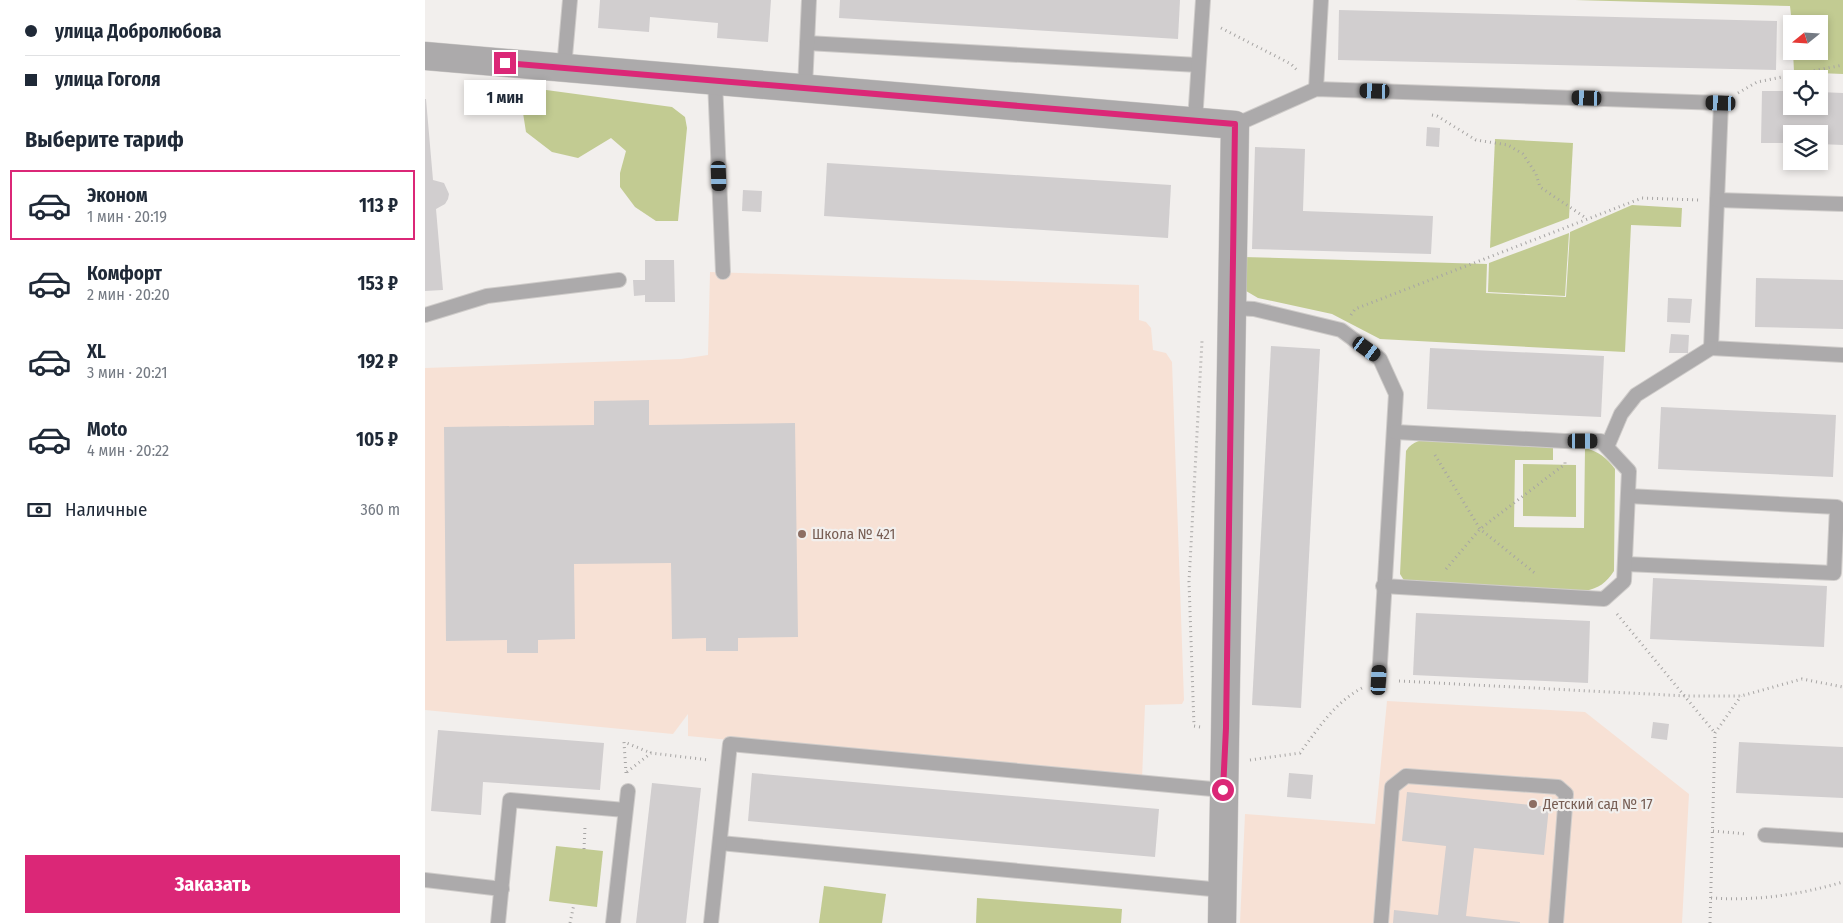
<!DOCTYPE html>
<html lang="ru">
<head>
<meta charset="utf-8">
<style>
	body { margin:0; font-family:"Fira Sans Condensed",sans-serif; background:#f2f2f3; color:#1f2937; height:100vh; display:flex; flex-direction:column; font-size:19px; white-space:nowrap }
	* { box-sizing:border-box; margin:0 }
	p { font-size:16px; color:#747a83 }
	.icon { flex:none; width:28px; height:28px; fill:none; stroke:currentColor; stroke-width:2; stroke-linecap:round; stroke-linejoin:round }
	.map { position:relative; flex:1; overflow:hidden }
	.panel { display:flex; flex-direction:column; background:#fff; width:425px }
	.panel>* { flex:none }
	.guide { display:grid; align-content:center; height:110px; padding:0 25px; background:#fff }
	.needle { width:32px; rotate:252deg }
	.fabs { position:absolute; left:1358px; top:15px; display:grid; gap:10px }
	.fabs a { display:grid; place-items:center; width:45px; height:45px; border-radius:0px; background:#fff; box-shadow:0 2px 8px #0003; font-size:25px }
	.end { position:absolute; width:22px; height:22px; margin:-11px; border:6px solid #db2777; background:#fff; box-shadow:0 0 0 2px #fff }
	.from { border-radius:50% }
	.bubble { position:absolute; height:35px; border-radius:0px; background:#fff; box-shadow:0 2px 8px #0003; font-size:16px; font-weight:700; line-height:35px; text-align:center }
	.car { position:absolute; width:15px; height:30px; margin:-15px -8px; border-radius:6px; box-shadow:0 0 4px 1px #0007; background:linear-gradient(#222 24%,#8ab4d8 0 40%,#222 0 76%,#8ab4d8 0 86%,#222 0) }
	.guide b { display:flex; align-items:center; gap:18px; height:48px; font-size:19px }
	.guide b+b { border-top:1px solid #e0e1e3 }
	.guide i { width:12px; height:12px; background:#1f2937 }
	ul { padding:0; list-style:none }
	li { display:flex; align-items:center; gap:15px; height:70px; margin:0 10px 8px; padding:0 15px; border:2px solid transparent; border-radius:0px }
	li div { flex:1 }
	li b { display:block; font-size:19px }
	li em { font-style:normal; font-weight:700 }
	li.on { border-color:#db2777 }
	li>.icon { width:45px; height:45px; stroke-width:1.5 }
	h2 { padding:0 25px; font-size:22px; line-height:60px }
	.pay { display:flex; align-items:center; gap:12px; height:55px; padding:0 25px; font-size:19px }
	.pay p { margin-inline-start:auto }
	.button { display:flex; gap:10px; margin-top:auto; padding:10px 25px }
	.button a { flex:1; height:58px; border-radius:0px; background:#db2777; color:#fff; font-size:20px; font-weight:700; line-height:58px; text-align:center }
	main { display:flex; flex:1; min-height:0 }
	.map>svg:first-child { display:block }
</style>
</head>
<body>
<main>
<section class="panel">
<div class="guide">
<b><i class="from"></i>улица Добролюбова</b>
<b><i></i>улица Гоголя</b>
</div>
<h2>Выберите тариф</h2>
<ul>
<li class="on"><svg class="icon" aria-label="car" viewBox="0 0 24 24"><path d="M5 17H2v-5l4-1 3-4h7l3 4 3 1v5h-3M9 17h6M6 11h13"/><circle cx="7" cy="17" r="2"/><circle cx="17" cy="17" r="2"/></svg><div><b>Эконом</b><p>1 мин · 20:19</p></div><em>113 ₽</em></li>
<li><svg class="icon" aria-label="car" viewBox="0 0 24 24"><path d="M5 17H2v-5l4-1 3-4h7l3 4 3 1v5h-3M9 17h6M6 11h13"/><circle cx="7" cy="17" r="2"/><circle cx="17" cy="17" r="2"/></svg><div><b>Комфорт</b><p>2 мин · 20:20</p></div><em>153 ₽</em></li>
<li><svg class="icon" aria-label="car" viewBox="0 0 24 24"><path d="M5 17H2v-5l4-1 3-4h7l3 4 3 1v5h-3M9 17h6M6 11h13"/><circle cx="7" cy="17" r="2"/><circle cx="17" cy="17" r="2"/></svg><div><b>XL</b><p>3 мин · 20:21</p></div><em>192 ₽</em></li>
<li><svg class="icon" aria-label="car" viewBox="0 0 24 24"><path d="M5 17H2v-5l4-1 3-4h7l3 4 3 1v5h-3M9 17h6M6 11h13"/><circle cx="7" cy="17" r="2"/><circle cx="17" cy="17" r="2"/></svg><div><b>Moto</b><p>4 мин · 20:22</p></div><em>105 ₽</em></li>
</ul>
<div class="pay"><svg class="icon" aria-label="cash" viewBox="0 0 24 24"><path d="M3 7h18v10H3z"/><circle cx="12" cy="12" r="2"/></svg>Наличные<p>360 m</p></div>
<div class="button"><a>Заказать</a></div>
</section>
<div class="map">
<svg width="1418" height="923" viewBox="0 0 1418 923">
	<rect width="100%" height="100%" fill="#f2efed"/>
	<!-- education -->
	<g fill="#f7e1d5">
		<polygon points="285,272 714,285 714,320 721,322 726,328 728,350 741,353 747,362 759,700 757,704 720,705 717,779 263,736 263,714 248,734 0,710 0,368 256,359 283,355"/>
		<polygon points="962,701 1160,712 1264,794 1257,923 815,923 820,814 950,824"/>
	</g>
	<!-- green -->
	<g fill="#c2cb92">
		<polygon points="1150,0 1418,0 1418,74 1369,72 1368,51 1394,51 1394,24 1367,24 1365,6"/>
		<polygon points="99,87 247,107 260,117 262,128 253,221 231,221 210,207 195,187 195,173 201,151 186,138 153,158 127,152 101,132 98,113"/>
		<polygon points="1070,139 1148,143 1144,218 1065,248"/>
		<polygon points="1207,205 1257,208 1256,227 1206,225 1200,352 955,339 907,314 833,298 816,288 818,257 1062,264 1061,293 1141,297 1145,232"/>
		<polygon points="1144,233 1140,296 1063,292 1064,263"/>
		<path d="M1009 439 1128 445V460H1090L1089 527 1159 528 1160 448C1174 452 1181 457 1190 469L1189 571C1181 583 1174 588 1160 591L980 582 975 574 981 451C988 440 997 440 1009 439Z"/>
		<polygon points="1098,464 1151,465 1151,517 1098,516"/>
		<polygon points="131,846 178,851 172,907 124,901"/>
		<polygon points="399,886 461,894 457,923 394,923"/>
		<polygon points="552,898 697,909 696,923 551,923"/>
	</g>
	<!-- building -->
	<g fill="#d1cecf">
		<polygon points="175,0 346,0 343,42 292,38 293,23 225,17 224,32 173,28"/>
		<polygon points="415,0 755,0 753,39 414,18"/>
		<polygon points="914,10 1352,21 1351,70 913,60"/>
		<polygon points="1337,91 1366,91 1366,106 1394,106 1394,92 1418,93 1418,145 1394,144 1394,134 1366,134 1366,143 1336,143"/>
		<polygon points="0,99 1,99 8,180 19,183 24,194 23,199 20,204 11,209 18,290 0,291"/>
		<polygon points="1002,127 1015,128 1014,147 1001,146"/>
		<polygon points="830,147 880,149 878,211 1008,216 1006,254 827,249"/>
		<polygon points="402,163 746,185 743,238 399,216"/>
		<polygon points="318,190 337,191 336,212 317,211"/>
		<polygon points="220,260 249,260 250,302 220,302 220,295 209,296 208,280 220,280"/>
		<polygon points="1331,278 1418,280 1418,329 1330,327"/>
		<polygon points="1243,298 1267,299 1265,323 1242,322"/>
		<polygon points="1246,334 1264,335 1263,353 1244,353"/>
		<polygon points="846,346 895,349 876,708 827,705"/>
		<polygon points="1005,348 1179,356 1176,417 1002,409"/>
		<polygon points="224,400 224,425 370,423 373,637 313,638 313,651 281,651 281,638 247,639 246,563 149,564 150,639 113,640 113,653 82,653 82,640 21,641 19,427 169,425 169,401"/>
		<polygon points="1236,407 1411,415 1408,477 1233,469"/>
		<polygon points="1228,578 1402,586 1399,647 1225,639"/>
		<polygon points="991,613 1165,621 1163,683 988,675"/>
		<polygon points="1228,722 1244,724 1242,740 1226,738"/>
		<polygon points="13,730 179,743 175,790 58,782 56,815 6,811"/>
		<polygon points="1314,742 1418,747 1418,798 1311,793"/>
		<polygon points="327,773 734,809 730,857 323,821"/>
		<polygon points="864,773 888,775 886,799 862,797"/>
		<polygon points="227,783 276,788 261,923 211,923"/>
		<polygon points="982,792 1124,807 1119,855 1049,848 1041,916 1095,922 1095,923 968,923 969,910 1013,915 1021,846 977,841"/>
	</g>
	<g fill="none" stroke-linecap="round" stroke-linejoin="round">
		<!-- lane casing -->
		<g stroke="#cfccca" stroke-width="16">
			<g id="lane">
				<polyline points="382,43 773,65"/>
				<polyline points="139,68 145,0"/>
				<polyline points="290,80 298,272"/>
				<polyline points="380,88 384,0"/>
				<polyline points="891,89 896,0"/>
				<polyline points="770,121 778,0"/>
				<polyline points="810,125 891,89 1296,103 1286,348 1418,355"/>
				<polyline points="1292,200 1418,204"/>
				<polyline points="807,308 829,309 916,330 955,359 971,394 954,680"/>
				<polyline points="0,315 62,296 194,280"/>
				<polyline points="1182,447 1196,414 1211,395 1286,348"/>
				<polyline points="1200,564 1409,573 1412,507 1203,496"/>
				<polyline points="958,586 1179,599 1199,581 1204,471 1176,441 1140,441 970,432"/>
				<polyline points="1340,835 1418,840"/>
				<polyline points="295,843 797,890"/>
				<polyline points="0,880 77,889"/>
				<polyline points="73,923 85,800 200,810"/>
				<polyline points="188,923 203,791"/>
				<polyline points="286,923 305,744 798,790"/>
				<polyline points="956,923 967,787 981,776 1133,787 1141,794 1131,923"/>
			</g>
		</g>
		<!-- street casing -->
		<g stroke="#cfccca" stroke-width="29">
			<polyline id="street" points="0,56 810,125 797,923"/>
		</g>
		<!-- path -->
		<g stroke="#a7a5a4" stroke-width="3" stroke-dasharray="1 4" stroke-linecap="butt">
			<polyline points="796,28 866,64 873,71"/>
			<polyline points="1313,93 1332,82 1418,65"/>
			<polyline points="1007,115 1012,116 1051,140 1083,145 1098,154 1111,174 1115,187 1161,218"/>
			<polyline points="926,315 930,309 1217,198 1274,200"/>
			<polyline points="1010,455 1055,529 1111,574"/>
			<polyline points="1021,569 1055,529 1140,464 1140,459"/>
			<polyline points="1192,614 1290,733"/>
			<polyline points="974,681 1261,696 1316,696 1377,679 1418,687"/>
			<polyline points="775,727 769,726 764,582 777,341"/>
			<path d="M825 760 875 753C892 730 910 702 937 688"/>
			<polyline points="202,772 226,753 284,760"/>
			<polyline points="201,773 199,742 226,753"/>
			<polyline points="1288,831 1322,834"/>
			<polyline points="159,849 160,827"/>
			<path d="M1286 898C1333 901 1373 895 1418 882"/>
			<polyline points="145,923 149,904"/>
			<polyline points="1285,923 1290,733 1316,696"/>
		</g>
		<!-- lane -->
		<use href="#lane" stroke="#acaaab" stroke-width="14"/>
		<!-- street -->
		<use href="#street" stroke="#acaaab" stroke-width="28"/>
	</g>
	<g fill="none" stroke-linecap="round" stroke-linejoin="round">
		<!-- route -->
		<polyline stroke="#db2777" stroke-width="6" points="80,63 810,124 801,728 798,790"/>
	</g>
	<!-- markers -->
	<g fill="#8d6e63" stroke="#f2efed" stroke-width="2">
		<circle cx="377" cy="534" r="5"/>
		<circle cx="1108" cy="804" r="5"/>
	</g>
	<g text-anchor="middle" dominant-baseline="central" stroke-width="4.5" stroke-linejoin="round" paint-order="stroke">
		<!-- education labels -->
		<g font-size="15" fill="#785e54" stroke="#f2efed" text-anchor="start">
			<text x="387" y="534">Школа № 421</text>
			<text x="1118" y="804">Детский сад № 17</text>
		</g>
	</g>
</svg>
<div class="fabs">
<a><svg class="needle" viewBox="-14 -14 28 28"><path d="M0-13l5 13h-10z" fill="#e53935"/><path d="M0 13l5-13h-10z" fill="#747a83"/></svg></a>
<a><svg class="icon" aria-label="locate" viewBox="0 0 24 24"><circle cx="12" cy="12" r="6"/><path d="M12 2v4M12 18v4M2 12h4M18 12h4"/></svg></a>
<a><svg class="icon" aria-label="layers" viewBox="0 0 24 24"><path d="M12 4l9 5-9 5-9-5zM3 14l9 5 9-5"/></svg></a>
</div>
<i class="end from" style="left:798px;top:790px"></i>
<i class="end" style="left:80px;top:63px"></i>
<div class="bubble" style="left:39px;top:80px;width:82px">1 мин</div>
<i class="car" style="left:950px;top:91px;rotate:272deg"></i>
<i class="car" style="left:1162px;top:98px;rotate:272deg"></i>
<i class="car" style="left:1296px;top:103px;rotate:272deg"></i>
<i class="car" style="left:294px;top:176px;rotate:178deg"></i>
<i class="car" style="left:942px;top:349px;rotate:126deg"></i>
<i class="car" style="left:1158px;top:441px;rotate:90deg"></i>
<i class="car" style="left:954px;top:680px;rotate:3deg"></i>
</div>
</main>
</body>
</html>
